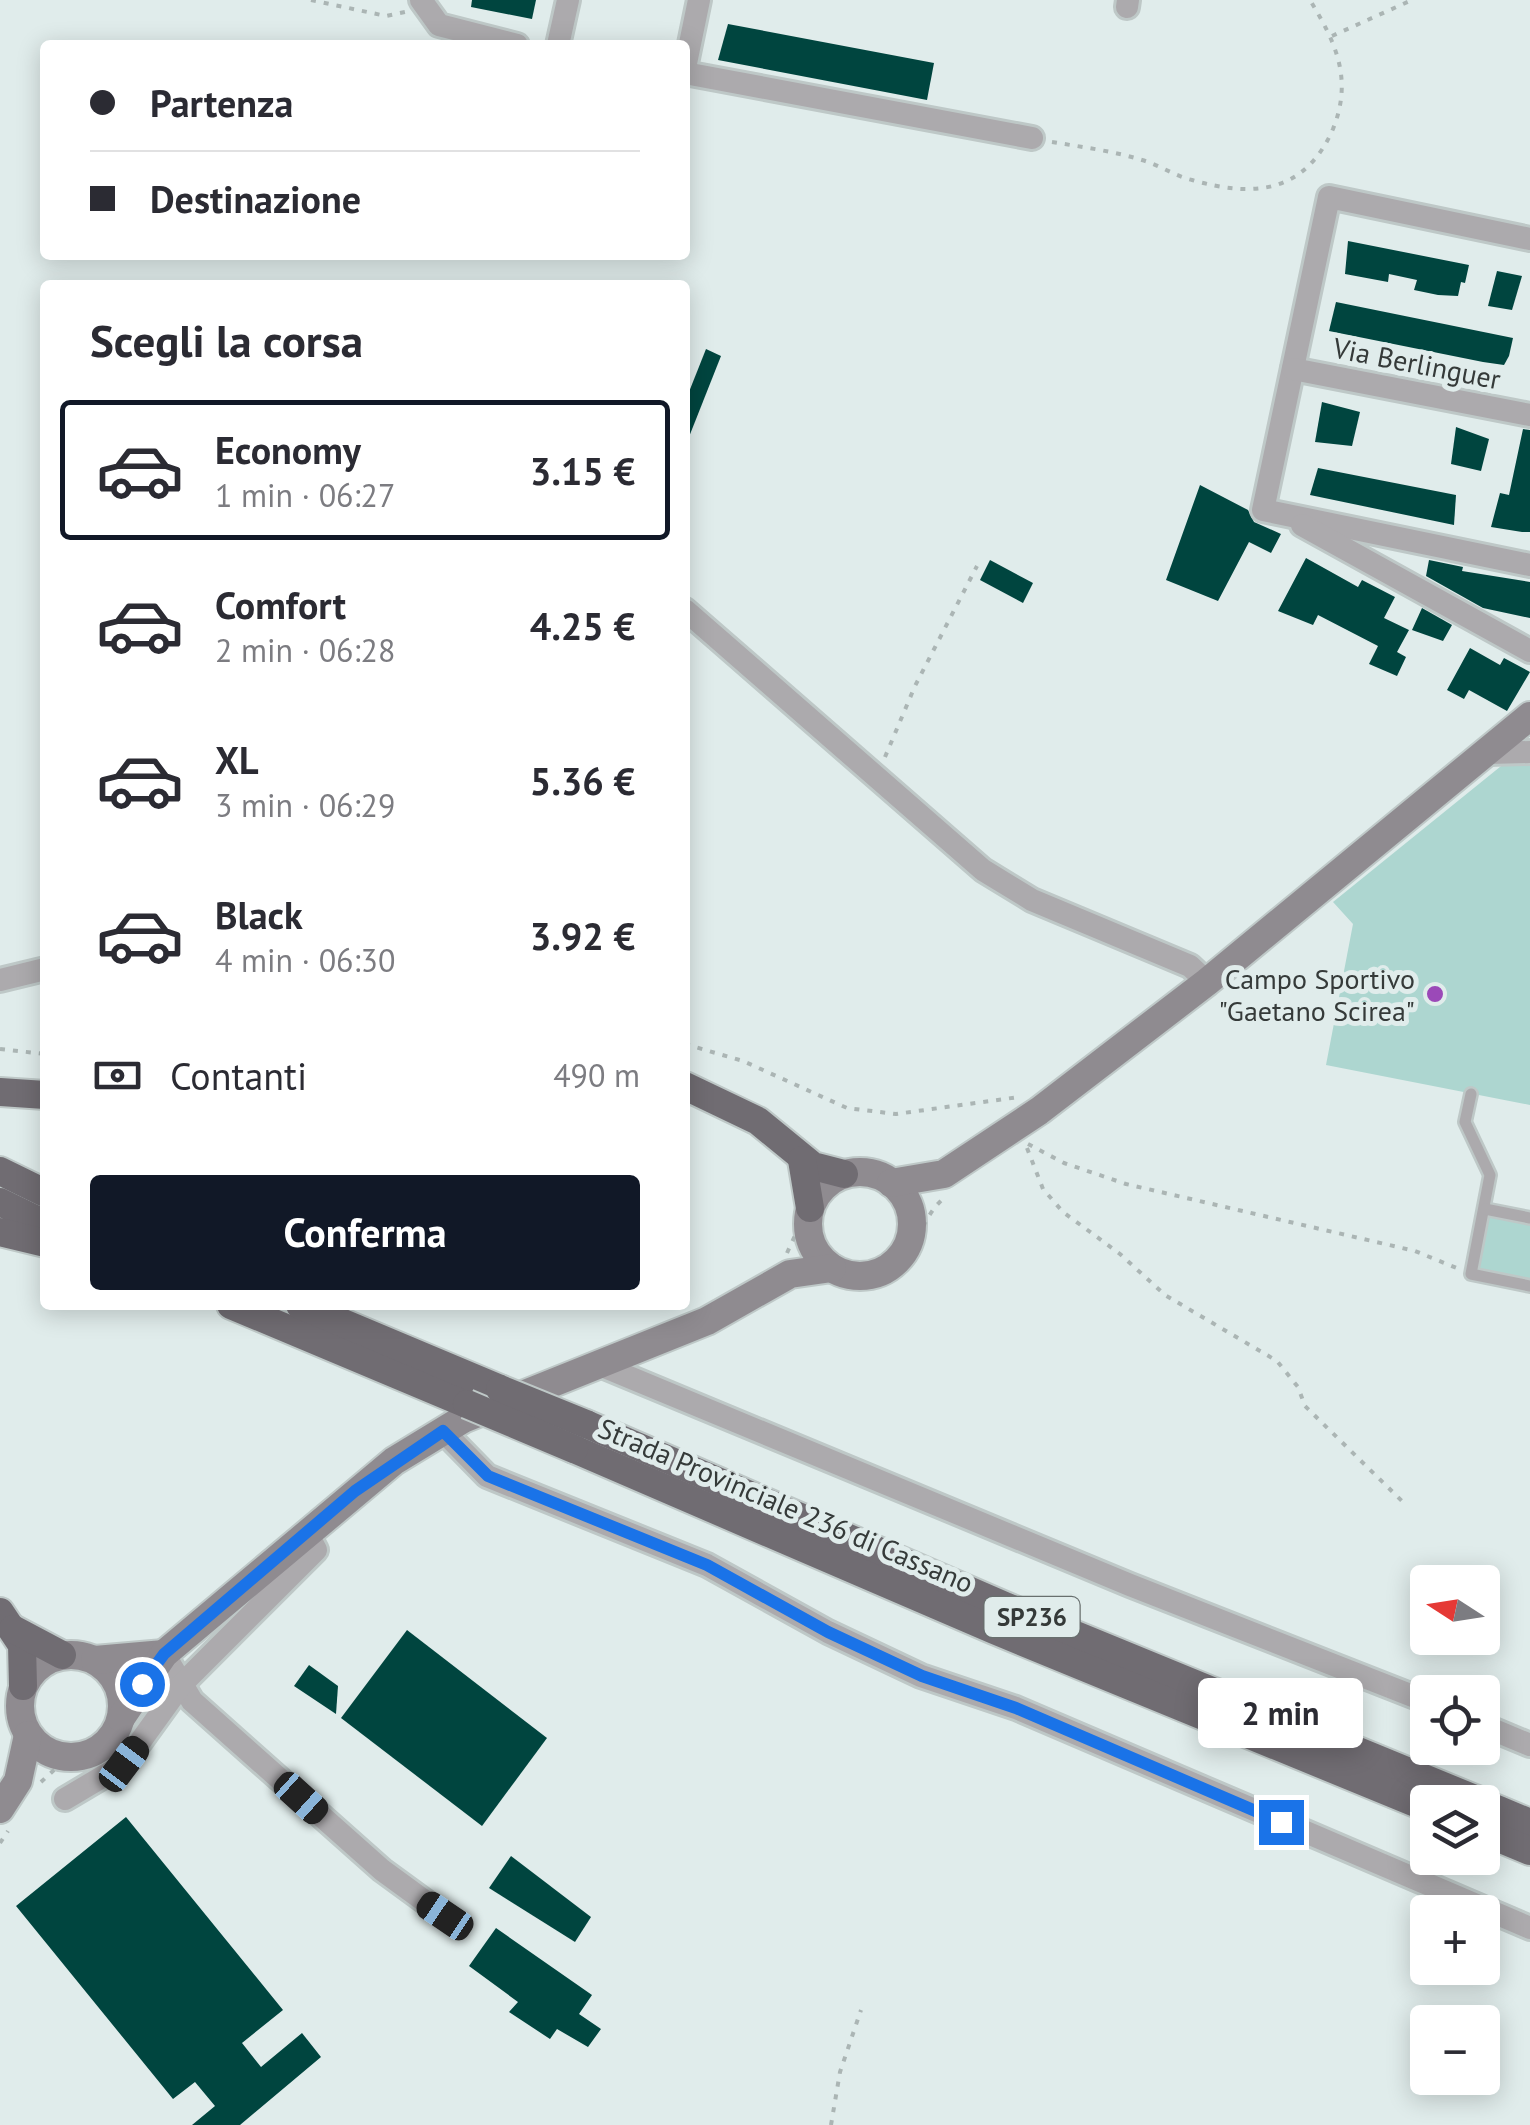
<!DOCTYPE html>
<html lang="it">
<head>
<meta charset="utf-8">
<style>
	body { margin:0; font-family:"PT Sans",sans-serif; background:#f2f2f3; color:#2b2b33; height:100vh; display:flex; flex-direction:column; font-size:38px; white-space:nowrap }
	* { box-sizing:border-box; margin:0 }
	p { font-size:32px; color:#7c7c81 }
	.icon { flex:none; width:55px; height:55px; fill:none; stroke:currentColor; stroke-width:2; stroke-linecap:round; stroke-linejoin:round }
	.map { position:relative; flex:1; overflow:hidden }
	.details { position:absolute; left:40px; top:280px; width:650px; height:1030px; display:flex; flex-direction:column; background:#fff; border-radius:10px; box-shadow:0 5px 25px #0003 }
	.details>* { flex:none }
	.guide { position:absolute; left:40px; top:40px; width:650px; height:220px; border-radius:10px; box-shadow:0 5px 25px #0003; display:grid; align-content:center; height:220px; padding:0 50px; background:#fff }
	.needle { width:65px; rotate:282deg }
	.fabs { position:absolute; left:1410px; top:1565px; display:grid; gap:20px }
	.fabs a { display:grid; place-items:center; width:90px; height:90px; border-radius:10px; background:#fff; box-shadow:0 5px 25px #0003; font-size:50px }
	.end { position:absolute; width:45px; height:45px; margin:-22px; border:12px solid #1a73e8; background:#fff; box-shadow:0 0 0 5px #fff }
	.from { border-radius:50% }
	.bubble { position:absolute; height:70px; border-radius:10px; background:#fff; box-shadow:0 5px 25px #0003; font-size:32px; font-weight:700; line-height:70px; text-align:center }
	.car { position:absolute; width:30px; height:60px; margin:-30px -15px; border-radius:12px; box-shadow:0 0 8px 2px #0007; background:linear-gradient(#222 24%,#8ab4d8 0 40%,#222 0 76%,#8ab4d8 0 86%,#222 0) }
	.guide b { display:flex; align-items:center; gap:35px; height:95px; font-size:38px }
	.guide b+b { border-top:2px solid #e1e1e2 }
	.guide i { width:25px; height:25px; background:#2b2b33 }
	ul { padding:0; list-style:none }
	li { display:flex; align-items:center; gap:30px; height:140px; margin:0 20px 15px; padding:0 30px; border:5px solid transparent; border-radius:10px }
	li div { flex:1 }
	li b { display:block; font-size:38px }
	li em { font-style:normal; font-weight:700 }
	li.active { border-color:#111827 }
	li>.icon { width:90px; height:90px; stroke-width:1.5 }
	h2 { padding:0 50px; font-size:45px; line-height:120px }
	.pay { display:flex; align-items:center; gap:25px; height:110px; padding:0 50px; font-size:38px }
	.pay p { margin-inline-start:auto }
	.action { display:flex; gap:20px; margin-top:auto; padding:20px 50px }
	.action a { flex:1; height:115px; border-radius:10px; background:#111827; color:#fff; font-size:40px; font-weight:700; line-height:115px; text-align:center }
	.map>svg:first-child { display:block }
</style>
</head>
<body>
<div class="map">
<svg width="1530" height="2125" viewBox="0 0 1530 2125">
	<rect width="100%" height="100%" fill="#e0eceb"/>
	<!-- garden -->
	<g fill="#add6d0">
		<polygon points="1530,757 1530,1105 1326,1065 1353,924 1333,902 1511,758"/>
		<polygon points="1479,1210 1530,1218 1530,1290 1466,1276"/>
	</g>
	<!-- building -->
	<g fill="#00453f">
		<polygon points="472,0 536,0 532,19 471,7"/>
		<polygon points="728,24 934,63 927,100 718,60"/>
		<polygon points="1348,241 1469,265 1465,283 1461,282 1458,296 1438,295 1414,290 1417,280 1389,274 1388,282 1345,274"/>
		<polygon points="1497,271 1522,276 1512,310 1488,306"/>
		<polygon points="1336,302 1513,338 1509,356 1504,365 1483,362 1329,331"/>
		<polygon points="706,349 721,356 685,447 685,402"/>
		<polygon points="1322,402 1360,412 1352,446 1315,442"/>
		<polygon points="1456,427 1489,439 1481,471 1451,464"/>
		<polygon points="1523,429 1530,430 1530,532 1522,532 1491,527 1500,493 1509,495"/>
		<polygon points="1318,468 1456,495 1454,525 1310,495"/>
		<polygon points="1200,485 1248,510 1254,522 1281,534 1271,553 1249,542 1218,601 1166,580"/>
		<polygon points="1306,558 1358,587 1362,580 1395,597 1384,618 1409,630 1397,652 1406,657 1397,676 1369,664 1378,646 1318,615 1313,625 1278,611"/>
		<polygon points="990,560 1033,583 1023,603 980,580"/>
		<polygon points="1429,560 1463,567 1462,571 1530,582 1530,618 1483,608 1426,576"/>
		<polygon points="1422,608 1452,625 1443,641 1412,630"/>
		<polygon points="1470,648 1500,665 1504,658 1530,672 1507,711 1469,690 1464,699 1447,690"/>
		<polygon points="407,1630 547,1738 482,1826 341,1718"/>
		<polygon points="309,1665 338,1686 336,1714 294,1686"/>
		<polygon points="126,1817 283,2010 242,2043 261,2067 302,2033 321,2057 240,2125 192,2125 215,2106 195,2082 173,2099 16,1906"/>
		<polygon points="511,1856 591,1917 575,1942 489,1888"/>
		<polygon points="496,1928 592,1995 579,2014 601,2029 588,2047 557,2029 550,2039 509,2012 518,2002 469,1966"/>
	</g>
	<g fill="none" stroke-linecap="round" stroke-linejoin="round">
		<!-- service casing -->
		<g stroke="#bec8c7" stroke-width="16">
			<g id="service">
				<polyline points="1471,1094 1465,1122 1490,1175 1471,1274 1530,1286"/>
				<polyline points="1485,1209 1530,1218"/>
			</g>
		</g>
		<!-- minor casing -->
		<g stroke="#bec8c7" stroke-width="28">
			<g id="minor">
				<polyline points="421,0 439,25 517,45"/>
				<polyline points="1127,7 1128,0"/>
				<polyline points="558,45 568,0"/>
				<polyline points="685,68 699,0"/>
				<polyline points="685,73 1032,138"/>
				<polyline points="1530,239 1329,197 1263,510 1530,565"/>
				<polyline points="1293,369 1530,415"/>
				<polyline points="1302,525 1530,651"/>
				<polyline points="685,610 983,870 1032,900 1190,966 1207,982"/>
				<polyline points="1488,753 1530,752"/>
				<polyline points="0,980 45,969"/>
				<polyline points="600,1365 1130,1585 1428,1702"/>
				<polyline points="443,1431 487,1476 707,1565 828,1632 921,1676 1016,1708 1530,1928"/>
				<polyline points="164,1654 192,1701 382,1870 445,1916"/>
				<polyline points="1482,1725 1530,1745"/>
				<polyline points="65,1799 124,1764 181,1685 316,1550 307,1533"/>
			</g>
		</g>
		<!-- secondary casing -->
		<g stroke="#bec8c7" stroke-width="32">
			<g id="secondary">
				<circle cx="860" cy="1224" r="52"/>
				<polyline points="891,1183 944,1174 1039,1111 1207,982 1530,716"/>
				<circle cx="71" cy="1706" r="51"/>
				<polyline points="95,1660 164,1654"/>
				<polyline points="121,1718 164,1654 394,1461 463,1419 707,1321 790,1274 832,1268"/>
				<polyline points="0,1809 18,1781 28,1735"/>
			</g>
		</g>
		<!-- trunk casing -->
		<g stroke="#bec8c7" stroke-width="32">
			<g id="trunk">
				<polyline points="685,1086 758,1121 813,1166 844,1174"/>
				<polyline points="0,1092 45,1095"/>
				<polyline points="802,1160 810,1208"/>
				<polyline points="0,1171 45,1193"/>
				<polyline points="0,1202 45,1224"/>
				<polyline points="0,1232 45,1243"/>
				<polyline points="231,1305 467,1404"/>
				<polyline points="300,1305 500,1389"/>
				<polyline points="586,1424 1005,1606 1482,1802"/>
				<polyline points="574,1449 994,1630 1428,1808"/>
				<polyline points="0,1612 22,1645 23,1686"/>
				<polyline points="13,1629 62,1655"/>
				<polyline points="1482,1803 1530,1823"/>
				<polyline points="1482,1831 1530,1851"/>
			</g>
		</g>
		<!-- path -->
		<g stroke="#abb5b4" stroke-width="4" stroke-dasharray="5 8" stroke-linecap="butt">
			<polyline points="311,0 386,16 405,12"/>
			<polyline points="1332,36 1412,0"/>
			<path d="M1052 142C1082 147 1113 151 1142 160 1159 165 1175 176 1192 180 1254 198 1305 193 1333 129 1353 79 1336 43 1310 0"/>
			<polyline points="885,757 915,686 977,566"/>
			<polyline points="685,1044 743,1061 847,1108 896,1114 1019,1097"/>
			<polyline points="0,1049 45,1054"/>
			<polyline points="1028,1144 1064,1163 1126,1184 1415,1251 1459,1269"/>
			<polyline points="1027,1148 1043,1189 1063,1212 1120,1254 1165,1295 1277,1361 1298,1387 1305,1406 1405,1504"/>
			<polyline points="787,1253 799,1227"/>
			<path d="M850 1284C923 1291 905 1232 944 1198"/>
			<polyline points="41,1782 54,1770 81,1765"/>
			<polyline points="0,1843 8,1831"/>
			<polyline points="831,2125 840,2072 861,2010"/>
		</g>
		<!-- service -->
		<use href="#service" stroke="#acaaad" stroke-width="11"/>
		<!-- minor -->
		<use href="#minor" stroke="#acaaad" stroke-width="22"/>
		<!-- secondary -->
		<use href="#secondary" stroke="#8f8b90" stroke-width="28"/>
		<!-- trunk -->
		<use href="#trunk" stroke="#706c72" stroke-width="28"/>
		<!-- trunk-bridge casing -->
		<g stroke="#bec8c7" stroke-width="32" stroke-linecap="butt">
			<g id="trunk-bridge">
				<polyline points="500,1389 586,1424"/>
				<polyline points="467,1404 574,1449"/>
			</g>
		</g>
		<!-- trunk-bridge -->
		<use href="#trunk-bridge" stroke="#706c72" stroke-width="28"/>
	</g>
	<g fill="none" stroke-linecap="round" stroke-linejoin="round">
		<!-- route -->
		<polyline stroke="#1a73e8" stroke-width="12" points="142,1684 164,1654 355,1491 443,1431 488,1476 707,1565 828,1632 922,1676 1016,1708 1281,1822"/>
	</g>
	<!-- markers -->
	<circle fill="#9b49b8" stroke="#e0eceb" stroke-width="4" cx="1435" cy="994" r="10"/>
	<g text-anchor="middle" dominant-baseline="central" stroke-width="10" stroke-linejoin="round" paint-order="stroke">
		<!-- shield labels -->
		<rect fill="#e0eceb" stroke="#686f6e" stroke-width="2.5" x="984.5" y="1597" width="95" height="40" rx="8"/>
		<g font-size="25" font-weight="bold" fill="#353a39">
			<text x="1032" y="1617">SP236</text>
		</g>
		<!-- street labels -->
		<g font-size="28" fill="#353a39" stroke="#e0eceb">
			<text transform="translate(1417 363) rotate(11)">Via Berlinguer</text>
			<text transform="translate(786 1505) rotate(23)">Strada Provinciale 236 di Cassano</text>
		</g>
		<!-- poi labels -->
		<g font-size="28" fill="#353a39" stroke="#e0eceb" text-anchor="end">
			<text x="1415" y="978">Campo Sportivo<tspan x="1415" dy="32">"Gaetano Scirea"</tspan></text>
		</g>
	</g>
</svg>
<div class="fabs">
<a><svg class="needle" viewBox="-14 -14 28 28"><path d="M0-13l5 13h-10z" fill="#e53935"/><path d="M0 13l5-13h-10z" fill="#7c7c81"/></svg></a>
<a><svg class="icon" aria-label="locate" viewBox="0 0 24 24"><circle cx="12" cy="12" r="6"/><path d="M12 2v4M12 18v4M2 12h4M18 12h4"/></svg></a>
<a><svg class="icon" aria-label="layers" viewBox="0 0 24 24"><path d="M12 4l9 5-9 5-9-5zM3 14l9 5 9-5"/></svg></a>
<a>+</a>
<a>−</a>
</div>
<i class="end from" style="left:142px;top:1684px"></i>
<i class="end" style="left:1281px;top:1822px"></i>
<div class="bubble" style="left:1198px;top:1678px;width:165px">2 min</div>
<i class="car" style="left:124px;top:1764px;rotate:37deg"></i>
<i class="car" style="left:301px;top:1798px;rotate:132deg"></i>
<i class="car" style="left:445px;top:1916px;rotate:304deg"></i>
<div class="guide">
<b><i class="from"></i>Partenza</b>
<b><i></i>Destinazione</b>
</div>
<section class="details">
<h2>Scegli la corsa</h2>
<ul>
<li class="active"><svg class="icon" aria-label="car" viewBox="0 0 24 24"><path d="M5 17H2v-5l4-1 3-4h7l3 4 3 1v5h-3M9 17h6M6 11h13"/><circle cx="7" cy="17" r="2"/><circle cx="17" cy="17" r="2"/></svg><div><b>Economy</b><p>1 min · 06:27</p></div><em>3.15 €</em></li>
<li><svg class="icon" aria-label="car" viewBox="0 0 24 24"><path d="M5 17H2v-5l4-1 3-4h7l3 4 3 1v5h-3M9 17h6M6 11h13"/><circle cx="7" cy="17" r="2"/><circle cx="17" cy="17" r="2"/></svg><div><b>Comfort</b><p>2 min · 06:28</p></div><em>4.25 €</em></li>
<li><svg class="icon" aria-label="car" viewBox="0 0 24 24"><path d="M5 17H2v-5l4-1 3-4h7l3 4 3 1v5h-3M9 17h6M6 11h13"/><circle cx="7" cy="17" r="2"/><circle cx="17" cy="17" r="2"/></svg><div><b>XL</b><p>3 min · 06:29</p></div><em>5.36 €</em></li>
<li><svg class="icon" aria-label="car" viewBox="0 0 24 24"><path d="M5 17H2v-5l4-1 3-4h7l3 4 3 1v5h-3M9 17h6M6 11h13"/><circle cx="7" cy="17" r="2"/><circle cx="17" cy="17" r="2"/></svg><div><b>Black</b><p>4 min · 06:30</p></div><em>3.92 €</em></li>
</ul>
<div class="pay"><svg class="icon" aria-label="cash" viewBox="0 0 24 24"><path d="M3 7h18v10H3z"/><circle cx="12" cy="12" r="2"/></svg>Contanti<p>490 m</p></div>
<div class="action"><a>Conferma</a></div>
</section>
</div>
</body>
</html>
